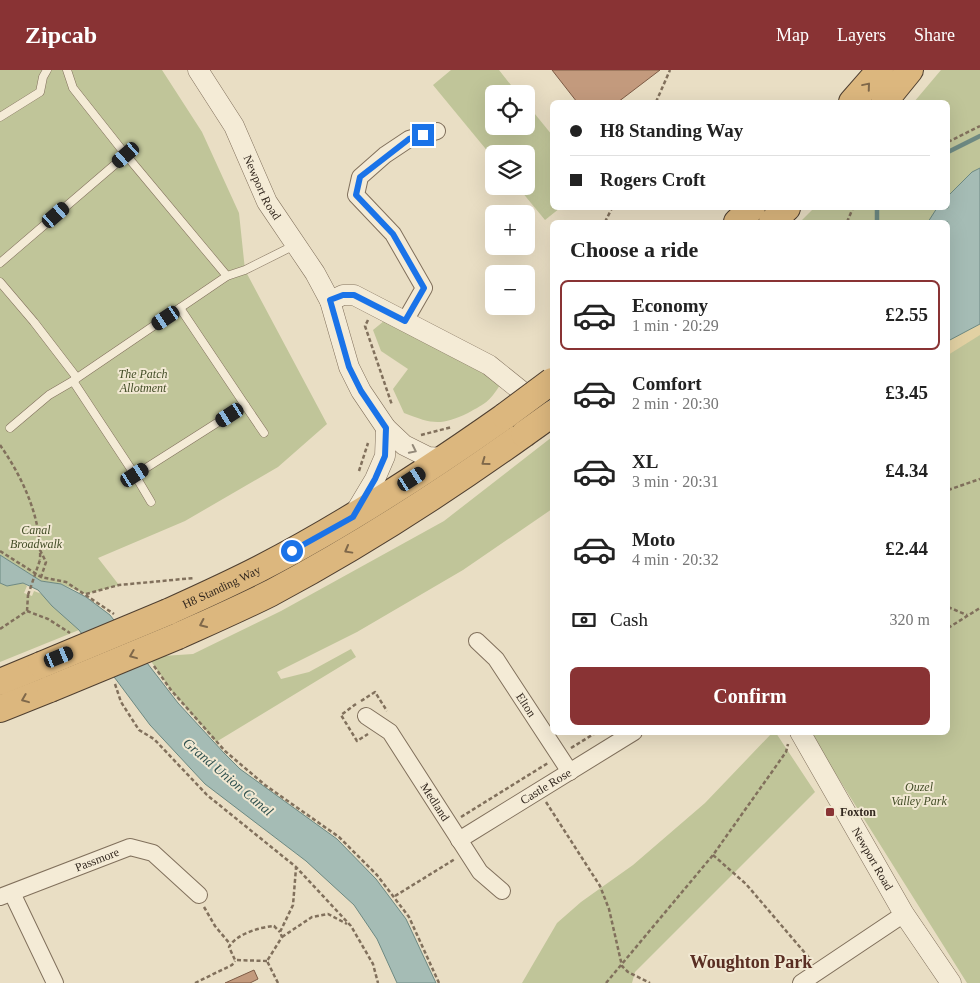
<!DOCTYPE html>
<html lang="en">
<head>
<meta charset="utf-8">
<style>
	body { margin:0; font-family:"Times New Roman",serif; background:#f2f2f2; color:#222; height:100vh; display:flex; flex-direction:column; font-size:19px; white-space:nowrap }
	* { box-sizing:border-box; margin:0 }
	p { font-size:16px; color:#767676 }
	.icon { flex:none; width:28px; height:28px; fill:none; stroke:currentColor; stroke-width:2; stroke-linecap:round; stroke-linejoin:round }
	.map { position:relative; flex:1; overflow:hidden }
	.side { position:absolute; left:550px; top:150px; width:400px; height:515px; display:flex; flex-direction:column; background:#fff; border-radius:8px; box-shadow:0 5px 20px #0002 }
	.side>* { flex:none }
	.hud { position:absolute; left:550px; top:30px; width:400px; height:110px; border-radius:8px; box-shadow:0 5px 20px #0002; display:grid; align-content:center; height:110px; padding:0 20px; background:#fff }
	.buttons { position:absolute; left:485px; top:15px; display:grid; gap:10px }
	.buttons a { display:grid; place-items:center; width:50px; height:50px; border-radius:8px; background:#fff; box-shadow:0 5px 20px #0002; font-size:25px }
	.end { position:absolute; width:22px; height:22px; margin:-11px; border:6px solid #1a73e8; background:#fff; box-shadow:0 0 0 2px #fff }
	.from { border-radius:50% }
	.car { position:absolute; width:15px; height:30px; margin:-15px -8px; border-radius:6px; box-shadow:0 0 4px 1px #0007; background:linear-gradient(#222 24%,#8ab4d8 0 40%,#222 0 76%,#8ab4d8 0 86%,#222 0) }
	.hud b { display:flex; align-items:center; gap:18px; height:48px; font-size:19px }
	.hud b+b { border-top:1px solid #e0e0e0 }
	.hud i { width:12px; height:12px; background:#222 }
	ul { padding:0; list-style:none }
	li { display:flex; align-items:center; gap:15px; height:70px; margin:0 10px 8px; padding:0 10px; border:2px solid transparent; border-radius:8px }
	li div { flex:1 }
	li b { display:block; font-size:19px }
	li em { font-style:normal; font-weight:700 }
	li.selected { border-color:#893334 }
	li>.icon { width:45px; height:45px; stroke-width:1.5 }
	h2 { padding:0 20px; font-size:22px; line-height:60px }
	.pay { display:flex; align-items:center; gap:12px; height:55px; padding:0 20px; font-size:19px }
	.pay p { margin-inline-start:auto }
	.button { display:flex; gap:10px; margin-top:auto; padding:10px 20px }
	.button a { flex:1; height:58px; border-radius:8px; background:#893334; color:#fff; font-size:20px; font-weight:700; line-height:58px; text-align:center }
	header { display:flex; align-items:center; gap:30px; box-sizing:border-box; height:70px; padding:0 25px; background:#893334; color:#fff }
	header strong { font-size:24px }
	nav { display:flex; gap:28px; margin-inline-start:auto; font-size:18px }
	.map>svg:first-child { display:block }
</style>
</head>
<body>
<header>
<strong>Zipcab</strong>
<nav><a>Map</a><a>Layers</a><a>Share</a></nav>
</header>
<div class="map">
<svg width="980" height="913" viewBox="0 0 980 913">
	<rect width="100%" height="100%" fill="#e9dec4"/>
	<!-- green -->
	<g fill="#c0c599">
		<polygon points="0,0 162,0 202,62 239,143 245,200 327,354 278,397 185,451 98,488 119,515 86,524 61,514 41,511 0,485"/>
		<polygon points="451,0 499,0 518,24 494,24 494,56 526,56 526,33 552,65 552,138 560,138 545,150 517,116 526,116 526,84 494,84 494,89 433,15"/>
		<polygon points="941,0 980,0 980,913 967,913 810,663 948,662 948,152 800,152 814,138 948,138 948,32 914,32"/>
		<path d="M384 251 483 299 500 315C489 332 486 333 468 343 441 356 432 354 404 343L393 319 408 299 381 281 373 260Z"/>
		<polygon points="552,367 552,439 463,500 357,562 277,602 281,609 309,602 351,579 356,587 216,672 171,620 148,587 193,584 281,541 444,451"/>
		<polygon points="0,513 7,516 23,513 27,516 24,523 32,526 34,521 42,524 79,560 0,592"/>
		<polygon points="772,663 776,663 815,722 635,902 632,913 522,913 557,853 581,832 633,795 705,733"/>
	</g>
	<!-- sand -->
	<polygon fill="#e2d1a3" points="980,250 980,265 948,285 948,271"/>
	<!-- water -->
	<g fill="#a5bcb5" stroke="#6d8982">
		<polygon points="980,98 980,254 948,271 948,152 928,152 937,138 948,138 948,126 972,102"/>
		<polygon points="0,485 41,511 61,514 86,527 110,545 178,633 224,683 240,699 337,769 376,809 406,849 436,913 397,913 377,869 354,835 306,791 205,714 150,655 79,560 52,536 38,520 23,513 7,516 0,513"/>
	</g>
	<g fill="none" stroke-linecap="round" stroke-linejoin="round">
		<!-- stream -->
		<g stroke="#6d8982" stroke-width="4.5">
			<polyline points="948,82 980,66"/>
			<polyline points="877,152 877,138"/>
		</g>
	</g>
	<!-- building -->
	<g fill="#c39a7d" stroke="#7d5b45">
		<polygon points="552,0 660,0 618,32 577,32"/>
		<polygon points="254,900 258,909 250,913 225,913"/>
	</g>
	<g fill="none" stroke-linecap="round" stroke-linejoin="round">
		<!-- service casing -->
		<g stroke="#81705c" stroke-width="9">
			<g id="service">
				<polyline points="67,0 73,18 126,85"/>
				<polyline points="0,47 40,22 43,7 47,0"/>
				<polyline points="0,193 126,85 227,206"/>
				<polyline points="0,212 34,252 77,308 227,206 245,200 295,175"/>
				<polyline points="77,308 73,311 135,405 245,335 180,238"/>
				<polyline points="245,335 264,363"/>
				<polyline points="10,358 49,325 73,311"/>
				<polyline points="135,405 151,432"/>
			</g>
		</g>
		<!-- minor casing -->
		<g stroke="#81705c" stroke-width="18">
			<g id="minor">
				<polyline points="405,251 424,218 393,164 356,125 360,107 385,85 409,69 437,61"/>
				<path id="s1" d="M477 571 496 589 570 702"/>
				<path id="s2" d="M366 646 390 662 480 802 502 821"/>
				<path id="s3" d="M459 770 634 662"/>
				<polyline points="12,823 55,913"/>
				<path id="s4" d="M0 827 130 777 153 783 199 825"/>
				<polyline points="801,913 904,844"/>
			</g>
		</g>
		<!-- tertiary casing -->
		<g stroke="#81705c" stroke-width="21">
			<g id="tertiary">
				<path id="s5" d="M198 0 234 56 267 132 315 203 330 231 349 297 361 321 386 358 404 375 428 387 445 388"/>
				<polyline points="330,231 343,225 354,225 489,295 540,336"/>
				<polyline points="353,446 375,409 385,386 386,358"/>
				<path id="s6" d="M800 662 904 844 951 913"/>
			</g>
		</g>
		<!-- trunk casing -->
		<g stroke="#4f3f30" stroke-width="28">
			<g id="trunk">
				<polyline points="852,32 880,0"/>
				<polyline points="884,32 910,0"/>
				<polyline points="737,152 752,138"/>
				<polyline points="772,152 787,138"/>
				<path id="s7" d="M168 542C199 528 230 514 261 498 346 454 427 401 505 346"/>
				<path d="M178 566C209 552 241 538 271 523 359 476 443 422 524 364"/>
				<polyline points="0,612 41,595"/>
				<polyline points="0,639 50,619"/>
			</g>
		</g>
		<!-- path -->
		<g stroke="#81705c" stroke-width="2.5" stroke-dasharray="4 2.5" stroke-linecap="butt">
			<polyline points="656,32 670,0"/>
			<polyline points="948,72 980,56"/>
			<polyline points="605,152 612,138"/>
			<polyline points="847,152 853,138"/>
			<polyline points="368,250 365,256 392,335"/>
			<polyline points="421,365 452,357"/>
			<path d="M0 375C23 408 42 449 40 490"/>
			<polyline points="359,401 368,373"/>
			<polyline points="948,420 980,409"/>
			<polyline points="40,480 46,492 41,507"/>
			<polyline points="0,481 41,507 66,512 114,544"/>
			<polyline points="86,524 119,515 194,508"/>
			<polyline points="948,537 967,545"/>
			<polyline points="27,541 48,549 70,563"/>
			<polyline points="948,558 980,538"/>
			<polyline points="0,559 27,541 28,525"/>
			<polyline points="154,596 171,620 225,681 265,715 339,767 377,805 409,847 439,913"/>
			<polyline points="115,614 121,632 139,660 154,669 207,725 296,797 351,856 373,894 378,913"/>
			<polyline points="361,631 375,622 387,641"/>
			<polyline points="356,634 341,645 357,671 368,664"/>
			<polyline points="571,678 597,662"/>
			<polyline points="546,732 600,816 609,839 622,896 628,902 650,913"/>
			<polyline points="461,747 548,693"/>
			<polyline points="713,785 746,814 811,890"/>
			<polyline points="395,826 455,789"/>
			<polyline points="204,837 215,856 230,874"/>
			<polyline points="282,867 312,847 328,844 347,854"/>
			<path d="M267 891 235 890 229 877C236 864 260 857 274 856L280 862"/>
			<polyline points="195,913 232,895 235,891"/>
			<polyline points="278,913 267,891 282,867 280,862 293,835 296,798"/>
			<polyline points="606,913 713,785 786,682 788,674"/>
		</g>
		<!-- service -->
		<use href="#service" stroke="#f4ebd6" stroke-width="8"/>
		<!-- minor -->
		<use href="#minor" stroke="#f4ebd6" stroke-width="16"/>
		<!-- tertiary -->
		<use href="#tertiary" stroke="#f4ebd6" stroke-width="20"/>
		<!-- trunk -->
		<use href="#trunk" stroke="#dcb77e" stroke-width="26"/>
		<!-- trunk-bridge casing -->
		<g stroke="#4f3f30" stroke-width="28" stroke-linecap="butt">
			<g id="trunk-bridge">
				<polyline points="505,346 552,311"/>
				<polyline points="524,364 552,344"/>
				<polyline points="41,595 168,542"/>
				<polyline points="50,619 178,566"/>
			</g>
		</g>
		<!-- path-bridge -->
		<polyline stroke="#81705c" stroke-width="2.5" stroke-dasharray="4 2.5" stroke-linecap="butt" points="28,525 40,490"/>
		<!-- trunk-bridge -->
		<use href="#trunk-bridge" stroke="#dcb77e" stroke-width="26"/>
	</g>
	<!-- one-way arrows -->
	<defs><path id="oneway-chevron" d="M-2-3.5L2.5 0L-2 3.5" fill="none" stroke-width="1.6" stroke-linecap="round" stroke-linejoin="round" transform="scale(1.25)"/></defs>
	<g stroke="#7f684a">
		<use href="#oneway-chevron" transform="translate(867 16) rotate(-50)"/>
		<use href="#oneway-chevron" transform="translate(485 392) rotate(144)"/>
		<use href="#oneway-chevron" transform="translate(348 480) rotate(151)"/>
		<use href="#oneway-chevron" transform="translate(203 554) rotate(155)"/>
		<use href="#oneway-chevron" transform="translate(133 585) rotate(158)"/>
		<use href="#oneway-chevron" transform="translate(25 629) rotate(158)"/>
	</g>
	<use stroke="#948a7a" href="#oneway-chevron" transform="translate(413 380) rotate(26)"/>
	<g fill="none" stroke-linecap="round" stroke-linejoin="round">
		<!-- route -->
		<polyline stroke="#1a73e8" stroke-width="6" points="292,481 353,447 375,409 385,386 386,358 361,321 349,297 330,230 343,225 354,225 405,251 424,218 393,164 356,125 360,107 409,69 423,65"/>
	</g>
	<!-- markers -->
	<rect fill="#893334" stroke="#f1e8d2" stroke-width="2" x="825" y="737" width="10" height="10" rx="2.5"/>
	<g text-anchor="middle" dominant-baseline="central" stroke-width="4" stroke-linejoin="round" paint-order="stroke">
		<!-- street labels -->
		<g font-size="12" fill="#33281f" stroke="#f1e8d2">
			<text stroke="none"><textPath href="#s5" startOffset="134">Newport Road</textPath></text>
			<text stroke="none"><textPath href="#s7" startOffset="59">H8 Standing Way</textPath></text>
			<text stroke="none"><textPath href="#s1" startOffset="81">Elton</textPath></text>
			<text stroke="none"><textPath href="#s3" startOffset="102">Castle Rose</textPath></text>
			<text stroke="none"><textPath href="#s2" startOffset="112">Medland</textPath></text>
			<text stroke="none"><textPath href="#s4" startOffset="104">Passmore</textPath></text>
			<text stroke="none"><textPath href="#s6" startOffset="146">Newport Road</textPath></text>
		</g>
		<!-- park labels -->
		<g font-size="12" font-style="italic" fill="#434d27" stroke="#f1e8d2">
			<text x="143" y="304">The Patch<tspan x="143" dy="14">Allotment</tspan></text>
			<text x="36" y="460">Canal<tspan x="36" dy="14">Broadwalk</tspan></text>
			<text x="919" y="717">Ouzel<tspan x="919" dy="14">Valley Park</tspan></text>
		</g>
		<!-- poi labels -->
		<g font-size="12" font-weight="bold" fill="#33281f" stroke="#f1e8d2" text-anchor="start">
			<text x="840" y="742">Foxton</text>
		</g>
		<!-- water labels -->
		<g font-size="14" font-style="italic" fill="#2f514f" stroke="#f1e8d2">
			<text transform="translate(228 707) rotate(40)">Grand Union Canal</text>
		</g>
		<!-- district labels -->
		<g font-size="18" font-weight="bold" fill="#5a2e23" stroke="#f1e8d2">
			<text x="751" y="892">Woughton Park</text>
		</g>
	</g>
</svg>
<div class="buttons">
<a><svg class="icon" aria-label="locate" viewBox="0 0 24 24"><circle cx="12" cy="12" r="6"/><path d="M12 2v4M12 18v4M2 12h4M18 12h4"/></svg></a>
<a><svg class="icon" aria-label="layers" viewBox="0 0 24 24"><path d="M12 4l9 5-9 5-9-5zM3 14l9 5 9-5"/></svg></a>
<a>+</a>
<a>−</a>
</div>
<i class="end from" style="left:292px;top:481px"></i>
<i class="end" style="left:423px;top:65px"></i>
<i class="car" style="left:126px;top:85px;rotate:229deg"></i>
<i class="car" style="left:56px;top:145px;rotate:49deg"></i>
<i class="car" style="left:166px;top:248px;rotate:236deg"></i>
<i class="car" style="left:230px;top:345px;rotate:237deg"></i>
<i class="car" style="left:135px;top:405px;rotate:57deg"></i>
<i class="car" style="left:412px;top:409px;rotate:57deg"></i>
<i class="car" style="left:59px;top:587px;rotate:68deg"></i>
<div class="hud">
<b><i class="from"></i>H8 Standing Way</b>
<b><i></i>Rogers Croft</b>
</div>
<section class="side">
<h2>Choose a ride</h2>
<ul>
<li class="selected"><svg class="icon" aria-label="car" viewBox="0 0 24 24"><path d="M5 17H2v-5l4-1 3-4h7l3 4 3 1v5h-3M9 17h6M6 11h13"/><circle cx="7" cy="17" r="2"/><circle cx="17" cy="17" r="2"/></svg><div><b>Economy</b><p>1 min · 20:29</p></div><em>£2.55</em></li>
<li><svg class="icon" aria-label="car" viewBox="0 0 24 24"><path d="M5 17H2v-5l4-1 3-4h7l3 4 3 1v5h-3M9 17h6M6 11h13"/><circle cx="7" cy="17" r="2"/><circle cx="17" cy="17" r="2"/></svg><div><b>Comfort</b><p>2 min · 20:30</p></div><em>£3.45</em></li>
<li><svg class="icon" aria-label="car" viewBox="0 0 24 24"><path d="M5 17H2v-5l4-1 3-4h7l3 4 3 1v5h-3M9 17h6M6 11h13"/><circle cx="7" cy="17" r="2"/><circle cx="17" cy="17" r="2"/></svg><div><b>XL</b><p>3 min · 20:31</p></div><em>£4.34</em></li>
<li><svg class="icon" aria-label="car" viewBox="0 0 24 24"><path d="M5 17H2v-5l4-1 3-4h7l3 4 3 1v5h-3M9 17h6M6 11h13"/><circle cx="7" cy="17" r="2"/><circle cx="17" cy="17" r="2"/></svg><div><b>Moto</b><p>4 min · 20:32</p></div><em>£2.44</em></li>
</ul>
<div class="pay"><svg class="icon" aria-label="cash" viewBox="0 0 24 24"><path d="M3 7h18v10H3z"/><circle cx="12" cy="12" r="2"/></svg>Cash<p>320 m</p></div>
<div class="button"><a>Confirm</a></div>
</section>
</div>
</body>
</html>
